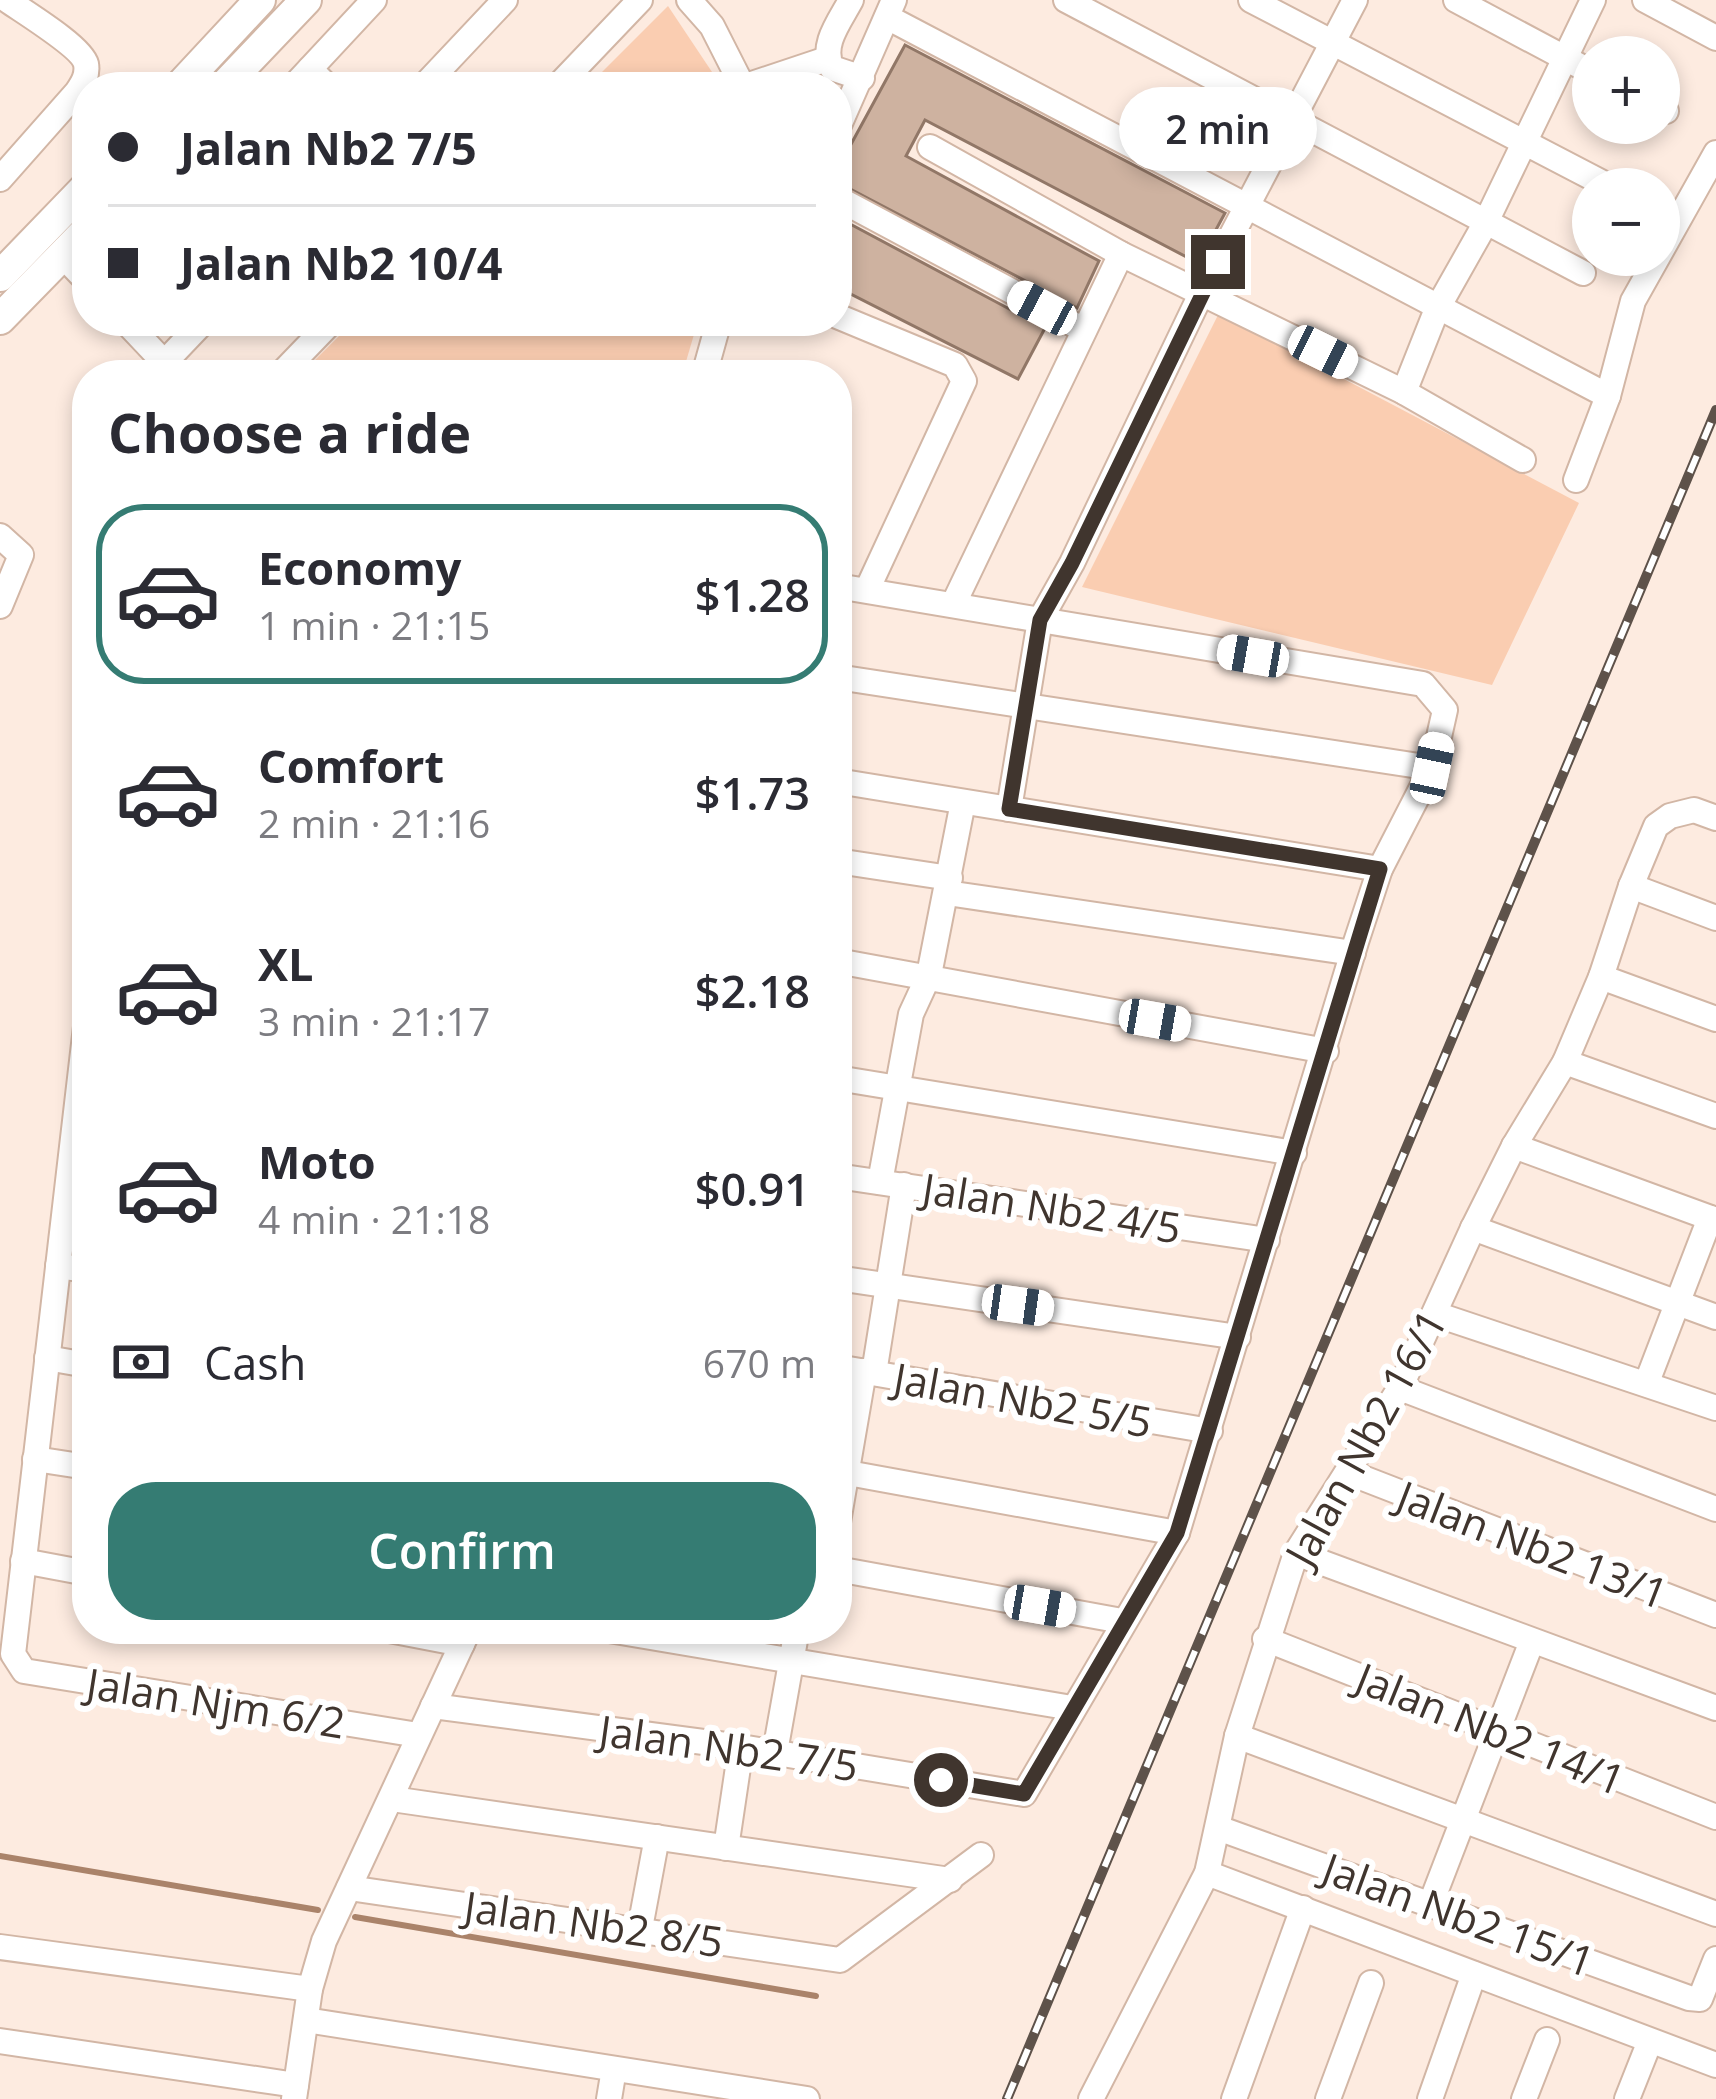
<!DOCTYPE html>
<html lang="en">
<head>
<meta charset="utf-8">
<style>
	body { margin:0; font-family:"Open Sans",sans-serif; background:#f7f7f7; color:#2b2b33; height:100vh; display:flex; flex-direction:column; font-size:45px; white-space:nowrap }
	* { box-sizing:border-box; margin:0 }
	p { font-size:39px; color:#7c7c81 }
	.icon { flex:none; width:66px; height:66px; fill:none; stroke:currentColor; stroke-width:2; stroke-linecap:round; stroke-linejoin:round }
	.map { position:relative; flex:1; overflow:hidden }
	.panel { position:absolute; left:72px; top:360px; width:780px; height:1284px; display:flex; flex-direction:column; background:#fff; border-radius:48px; box-shadow:0 6px 18px #0003 }
	.panel>* { flex:none }
	.top-card { position:absolute; left:72px; top:72px; width:780px; height:264px; border-radius:48px; box-shadow:0 6px 18px #0003; display:grid; align-content:center; height:264px; padding:0 36px; background:#fff }
	.controls { position:absolute; left:1572px; top:36px; display:grid; gap:24px }
	.controls a { display:grid; place-items:center; width:108px; height:108px; border-radius:50%; background:#fff; box-shadow:0 6px 18px #0003; font-size:60px }
	.end { position:absolute; width:54px; height:54px; margin:-27px; border:15px solid #40352e; background:#fff; box-shadow:0 0 0 6px #fff }
	.from { border-radius:50% }
	.bubble { position:absolute; height:84px; border-radius:42px; background:#fff; box-shadow:0 6px 18px #0003; font-size:39px; font-weight:600; line-height:84px; text-align:center }
	.car { position:absolute; width:36px; height:72px; margin:-36px -18px; border-radius:15px; box-shadow:0 0 9px 3px #0007; background:linear-gradient(#fff 24%,#345 0 40%,#fff 0 76%,#345 0 86%,#fff 0) }
	.top-card b { display:flex; align-items:center; gap:42px; height:114px; font-size:45px }
	.top-card b+b { border-top:3px solid #e1e1e2 }
	.top-card i { width:30px; height:30px; background:#2b2b33 }
	ul { padding:0; list-style:none }
	li { display:flex; align-items:center; gap:36px; height:180px; margin:0 24px 18px; padding:0 12px; border:6px solid transparent; border-radius:48px }
	li div { flex:1 }
	li b { display:block; font-size:45px }
	li em { font-style:normal; font-weight:600 }
	li.active { border-color:#357c73 }
	li>.icon { width:108px; height:108px; stroke-width:1.5 }
	h2 { padding:0 36px; font-size:54px; line-height:144px }
	.pay { display:flex; align-items:center; gap:30px; height:132px; padding:0 36px; font-size:45px }
	.pay p { margin-inline-start:auto }
	.button { display:flex; gap:24px; margin-top:auto; padding:24px 36px }
	.button a { flex:1; height:138px; border-radius:48px; background:#357c73; color:#fff; font-size:48px; font-weight:600; line-height:138px; text-align:center }
	.map>svg:first-child { display:block }
</style>
</head>
<body>
<div class="map">
<svg width="1716" height="2099" viewBox="0 0 1716 2099">
	<rect width="100%" height="100%" fill="#fdebe0"/>
	<!-- green -->
	<g fill="#facdb1">
		<polygon points="668,6 722,87 587,87"/>
		<polygon points="1219,313 1579,503 1492,685 1082,587"/>
		<polygon points="354,321 698,321 682,375 300,375"/>
	</g>
	<g fill="none" stroke-linecap="round" stroke-linejoin="round">
		<!-- stream -->
		<g stroke="#aa836a" stroke-width="6">
			<polyline points="0,1856 318,1910"/>
			<polyline points="355,1917 816,1996"/>
		</g>
	</g>
	<!-- building -->
	<g fill="#ceb2a0" stroke="#917767" stroke-width="3">
		<polygon points="905,45 1225,213 1198,263 925,120 906,156 1099,261 1077,308 837,182 837,170"/>
		<polygon points="837,217 1045,328 1018,379 837,287"/>
	</g>
	<g fill="none" stroke-linecap="round" stroke-linejoin="round">
		<!-- minor casing -->
		<g stroke="#d2b6a5" stroke-width="28">
			<g id="minor">
				<polyline points="689,0 712,26 743,87 827,59"/>
				<path d="M851 0C840 21 820 45 832 68L862 78"/>
				<polyline points="1066,0 1583,273"/>
				<polyline points="1251,0 1614,189"/>
				<polyline points="1456,0 1593,73"/>
				<polyline points="1645,0 1716,38"/>
				<polyline points="887,17 1608,396"/>
				<polyline points="310,69 328,87"/>
				<polyline points="293,87 374,0"/>
				<polyline points="423,87 505,0"/>
				<polyline points="557,87 640,0"/>
				<polyline points="1659,108 1666,111"/>
				<polyline points="837,130 894,0"/>
				<polyline points="930,147 1121,254 1404,392 1523,460"/>
				<path d="M0 179 77 92C83 83 88 75 86 64 82 47 24 12 7 0"/>
				<polyline points="837,198 1084,330"/>
				<polyline points="63,256 87,281"/>
				<polyline points="837,316 955,365 964,381 867,590"/>
				<polyline points="125,321 176,375"/>
				<polyline points="164,363 204,321"/>
				<polyline points="280,375 332,321"/>
				<polyline points="704,375 719,321"/>
				<polyline points="1404,392 1437,309 1485,224 1593,0"/>
				<polyline points="1576,480 1608,396 1633,301 1716,153"/>
				<polyline points="0,536 21,555 0,606"/>
				<polyline points="953,605 1121,254"/>
				<polyline points="837,677 1432,768"/>
				<polyline points="837,781 1380,869"/>
				<polyline points="1009,809 1040,620 1072,563 1202,292 1355,0"/>
				<polyline points="837,861 950,878"/>
				<polyline points="1631,886 1716,918"/>
				<polyline points="947,893 1353,953"/>
				<polyline points="837,961 1326,1051"/>
				<polyline points="1601,977 1716,1019"/>
				<polyline points="87,1018 13,1654 24,1671 418,1735"/>
				<polyline points="1565,1062 1716,1116"/>
				<polyline points="837,1078 1294,1153"/>
				<polyline points="1514,1146 1716,1220"/>
				<polyline points="837,1176 1267,1240"/>
				<polyline points="880,1182 911,1014 929,975 963,802"/>
				<polyline points="1473,1228 1716,1317"/>
				<polyline points="58,1266 87,1270"/>
				<polyline points="837,1278 1238,1337"/>
				<polyline points="1435,1314 1716,1408"/>
				<polyline points="47,1358 87,1365"/>
				<polyline points="837,1367 1210,1431"/>
				<polyline points="874,1373 904,1185"/>
				<polyline points="1647,1382 1710,1218"/>
				<polyline points="1400,1388 1716,1509"/>
				<polyline points="35,1459 87,1467"/>
				<polyline points="837,1471 1177,1533"/>
				<polyline points="1350,1473 1716,1615"/>
				<polyline points="837,1528 864,1371"/>
				<polyline points="1296,1553 1716,1708"/>
				<polyline points="23,1561 87,1573"/>
				<polyline points="837,1569 1122,1621"/>
				<polyline points="384,1629 462,1644"/>
				<polyline points="603,1629 1072,1708"/>
				<polyline points="1265,1639 1716,1817"/>
				<polyline points="433,1706 741,1747 1024,1794 1177,1533 1356,942 1380,869 1432,768 1445,710 1423,684 837,586"/>
				<polyline points="1237,1736 1716,1914"/>
				<polyline points="775,1752 797,1629"/>
				<polyline points="392,1799 950,1880"/>
				<polyline points="1218,1828 1689,1998 1700,1999 1716,1959"/>
				<polyline points="726,1848 741,1747"/>
				<polyline points="1207,1873 1716,2065"/>
				<polyline points="349,1888 840,1960 981,1855"/>
				<polyline points="1431,1903 1532,1641"/>
				<polyline points="640,1928 657,1837"/>
				<polyline points="0,1947 310,1989"/>
				<polyline points="306,2020 807,2099"/>
				<polyline points="0,2041 296,2085"/>
				<polyline points="294,2099 310,1989 324,1941 469,1629"/>
				<polyline points="609,2099 614,2069"/>
				<polyline points="1091,2099 1207,1873 1237,1736 1296,1553 1400,1388 1473,1228 1514,1146 1565,1062 1601,977 1631,886 1656,826 1670,816 1694,810 1716,818"/>
				<polyline points="1234,2099 1303,1908"/>
				<polyline points="1328,2099 1371,1983"/>
				<polyline points="1430,2099 1474,1974"/>
				<polyline points="1524,2099 1547,2040"/>
				<polyline points="1627,2099 1650,2041"/>
			</g>
		</g>
		<!-- major casing -->
		<g stroke="#d2b6a5" stroke-width="34">
			<g id="major">
				<polyline points="179,87 260,0"/>
				<polyline points="223,87 306,0"/>
				<polyline points="0,276 87,186"/>
				<polyline points="0,319 87,230"/>
			</g>
		</g>
		<!-- minor -->
		<use href="#minor" stroke="#fff" stroke-width="24"/>
		<!-- major -->
		<use href="#major" stroke="#fff" stroke-width="30"/>
		<!-- rail casing -->
		<g stroke="#5e524a" stroke-width="10">
			<polyline id="rail" points="1007,2099 1716,410"/>
		</g>
		<!-- rail -->
		<use href="#rail" stroke="#fff" stroke-width="6" stroke-dasharray="18" stroke-linecap="butt"/>
	</g>
	<g fill="none" stroke-linecap="round" stroke-linejoin="round">
		<!-- route -->
		<polyline stroke="#40352e" stroke-width="15" points="941,1780 1024,1794 1177,1533 1380,869 1009,809 1040,620 1072,563 1218,262"/>
	</g>
	<g text-anchor="middle" dominant-baseline="central" stroke-width="12" stroke-linejoin="round" paint-order="stroke">
		<!-- street labels -->
		<g font-size="42" fill="#40352e" stroke="#fff">
			<text transform="translate(1052 1207) rotate(9)">Jalan Nb2 4/5</text>
			<text transform="translate(1023 1399) rotate(10)">Jalan Nb2 5/5</text>
			<text transform="translate(1365 1437) rotate(-61)">Jalan Nb2 16/1</text>
			<text transform="translate(1533 1544) rotate(21)">Jalan Nb2 13/1</text>
			<text transform="translate(216 1702) rotate(9)">Jalan Njm 6/2</text>
			<text transform="translate(1491 1728) rotate(22)">Jalan Nb2 14/1</text>
			<text transform="translate(729 1747) rotate(8)">Jalan Nb2 7/5</text>
			<text transform="translate(1459 1914) rotate(20)">Jalan Nb2 15/1</text>
			<text transform="translate(594 1923) rotate(8)">Jalan Nb2 8/5</text>
		</g>
	</g>
</svg>
<div class="controls">
<a>+</a>
<a>−</a>
</div>
<i class="end from" style="left:941px;top:1780px"></i>
<i class="end" style="left:1218px;top:262px"></i>
<div class="bubble" style="left:1119px;top:87px;width:198px">2 min</div>
<i class="car" style="left:1042px;top:308px;rotate:298deg"></i>
<i class="car" style="left:1323px;top:352px;rotate:116deg"></i>
<i class="car" style="left:1253px;top:656px;rotate:280deg"></i>
<i class="car" style="left:1432px;top:768px;rotate:12deg"></i>
<i class="car" style="left:1155px;top:1020px;rotate:100deg"></i>
<i class="car" style="left:1018px;top:1305px;rotate:98deg"></i>
<i class="car" style="left:1040px;top:1606px;rotate:100deg"></i>
<div class="top-card">
<b><i class="from"></i>Jalan Nb2 7/5</b>
<b><i></i>Jalan Nb2 10/4</b>
</div>
<section class="panel">
<h2>Choose a ride</h2>
<ul>
<li class="active"><svg class="icon" aria-label="car" viewBox="0 0 24 24"><path d="M5 17H2v-5l4-1 3-4h7l3 4 3 1v5h-3M9 17h6M6 11h13"/><circle cx="7" cy="17" r="2"/><circle cx="17" cy="17" r="2"/></svg><div><b>Economy</b><p>1 min · 21:15</p></div><em>$1.28</em></li>
<li><svg class="icon" aria-label="car" viewBox="0 0 24 24"><path d="M5 17H2v-5l4-1 3-4h7l3 4 3 1v5h-3M9 17h6M6 11h13"/><circle cx="7" cy="17" r="2"/><circle cx="17" cy="17" r="2"/></svg><div><b>Comfort</b><p>2 min · 21:16</p></div><em>$1.73</em></li>
<li><svg class="icon" aria-label="car" viewBox="0 0 24 24"><path d="M5 17H2v-5l4-1 3-4h7l3 4 3 1v5h-3M9 17h6M6 11h13"/><circle cx="7" cy="17" r="2"/><circle cx="17" cy="17" r="2"/></svg><div><b>XL</b><p>3 min · 21:17</p></div><em>$2.18</em></li>
<li><svg class="icon" aria-label="car" viewBox="0 0 24 24"><path d="M5 17H2v-5l4-1 3-4h7l3 4 3 1v5h-3M9 17h6M6 11h13"/><circle cx="7" cy="17" r="2"/><circle cx="17" cy="17" r="2"/></svg><div><b>Moto</b><p>4 min · 21:18</p></div><em>$0.91</em></li>
</ul>
<div class="pay"><svg class="icon" aria-label="cash" viewBox="0 0 24 24"><path d="M3 7h18v10H3z"/><circle cx="12" cy="12" r="2"/></svg>Cash<p>670 m</p></div>
<div class="button"><a>Confirm</a></div>
</section>
</div>
</body>
</html>
